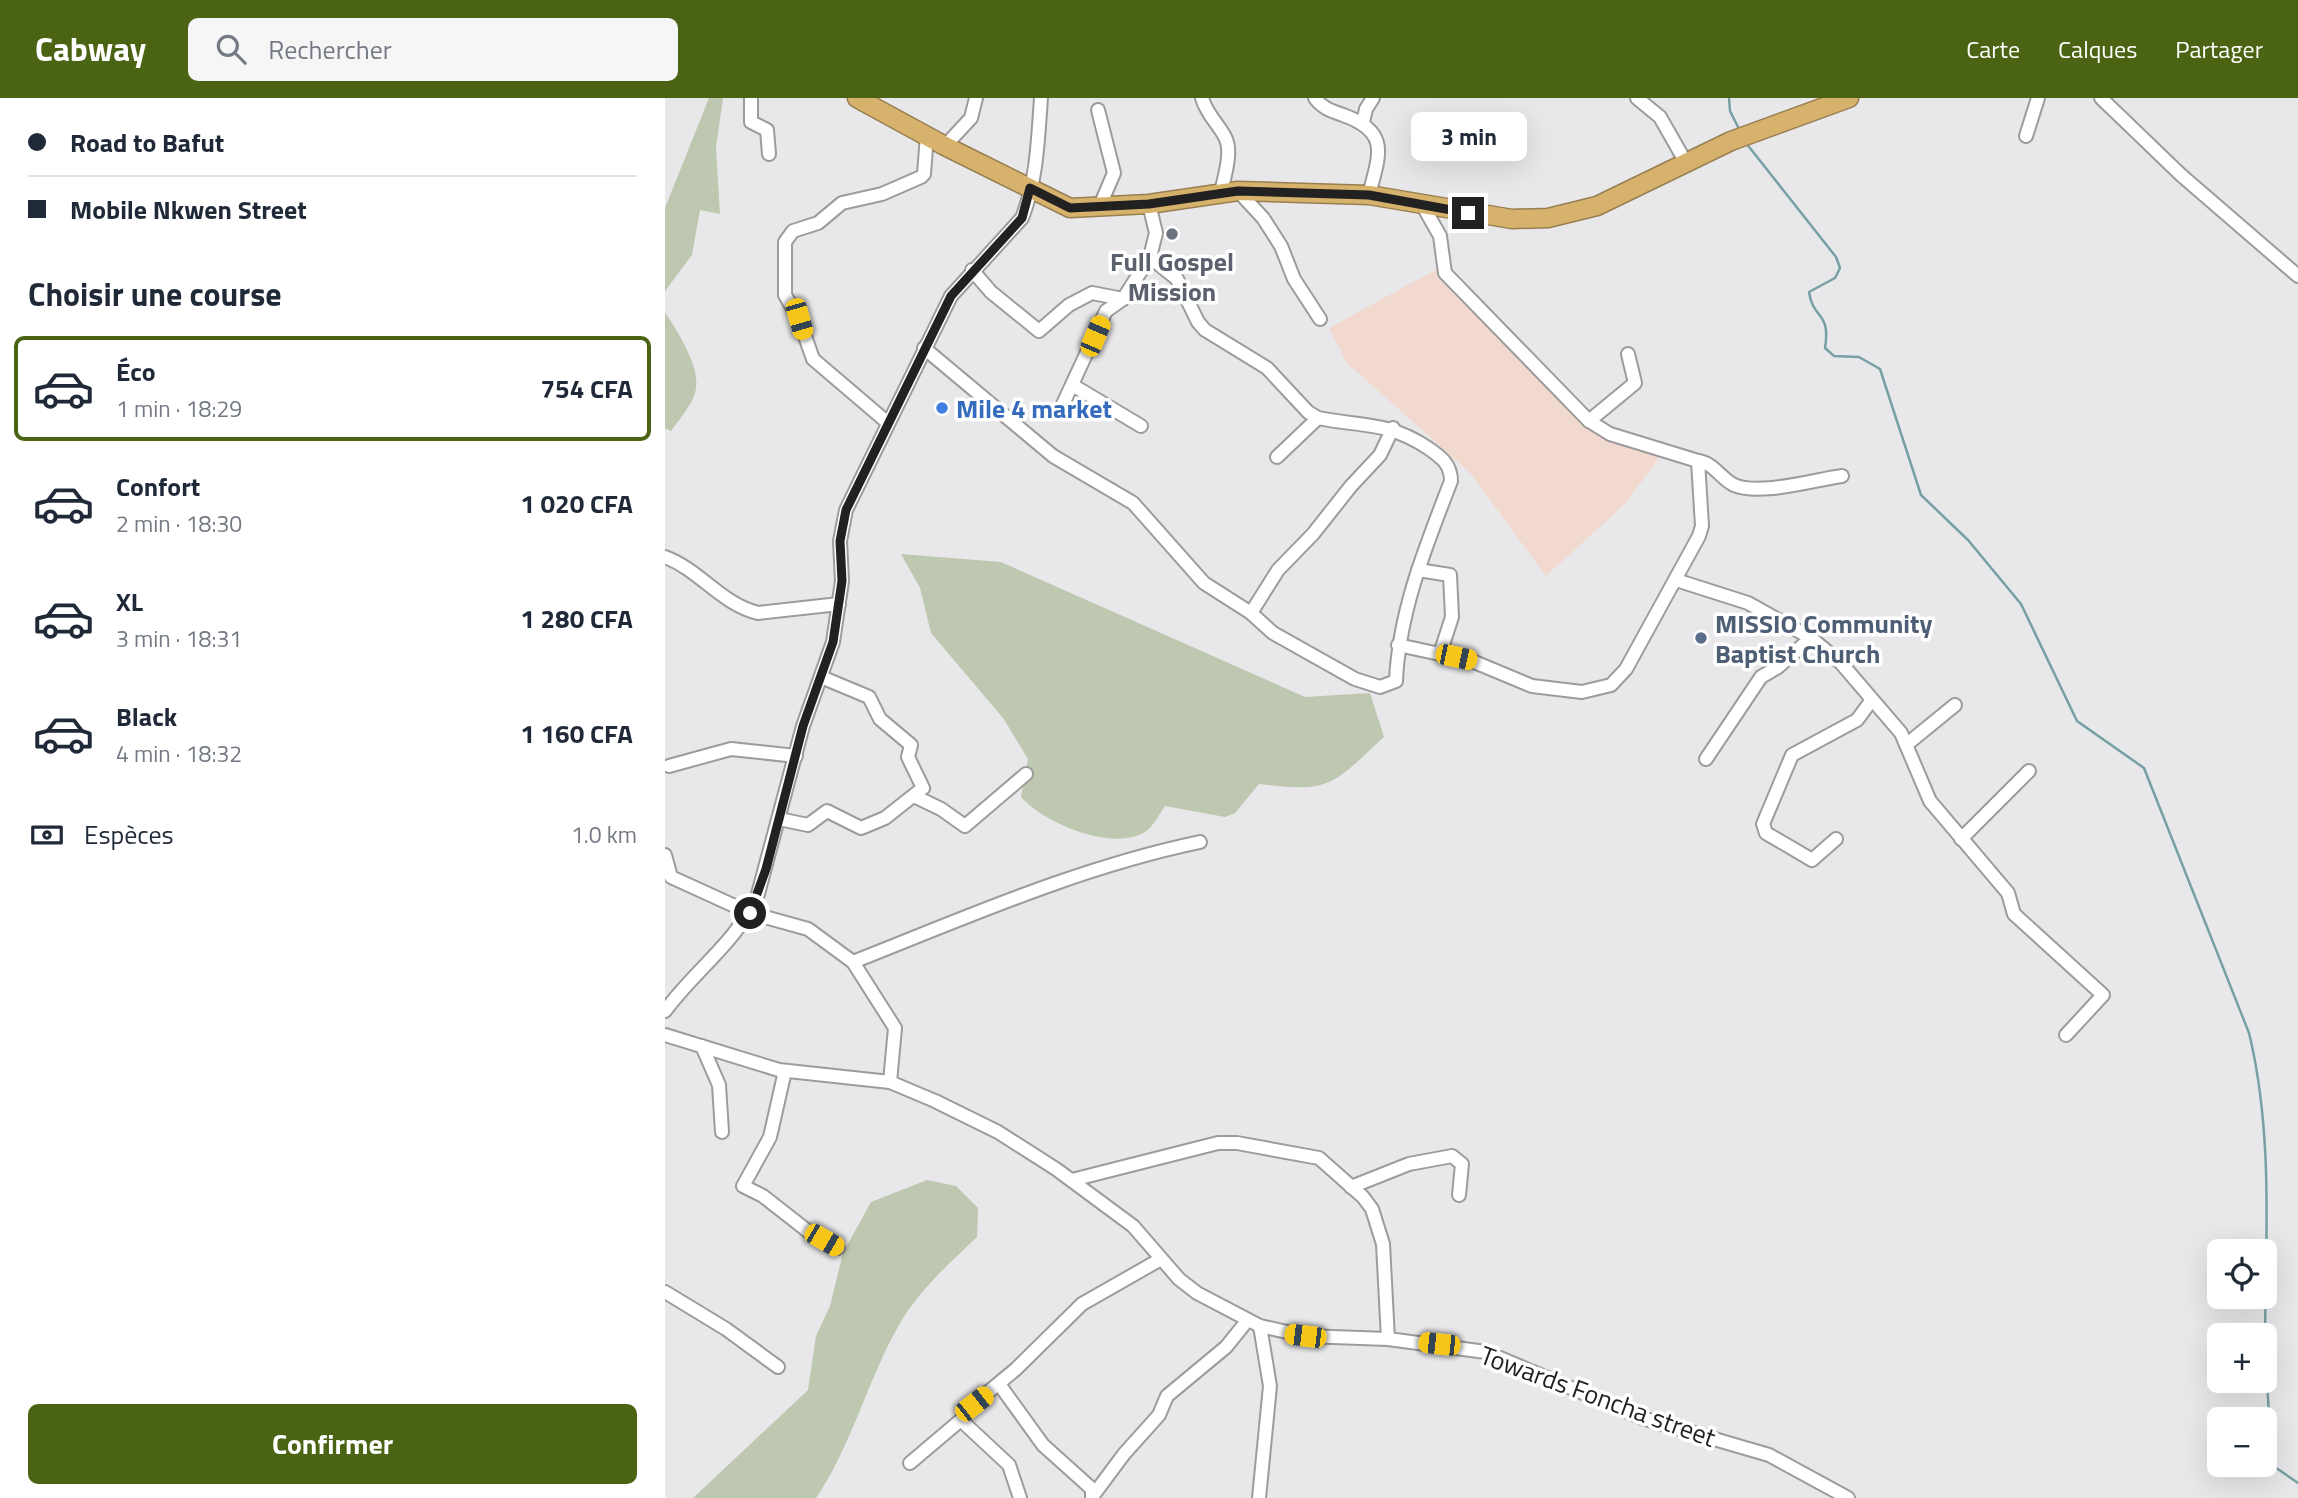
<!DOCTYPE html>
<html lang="fr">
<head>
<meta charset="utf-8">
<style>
	body { margin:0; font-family:"Titillium Web",sans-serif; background:#f6f6f7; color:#1f2937; height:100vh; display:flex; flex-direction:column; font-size:26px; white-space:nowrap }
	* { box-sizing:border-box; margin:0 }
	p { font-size:23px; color:#747a83 }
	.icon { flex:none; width:38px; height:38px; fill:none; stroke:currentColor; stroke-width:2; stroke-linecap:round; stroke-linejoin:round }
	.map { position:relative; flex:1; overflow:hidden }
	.drawer { display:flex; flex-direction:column; background:#fff; width:665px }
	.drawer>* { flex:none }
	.top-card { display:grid; align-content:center; height:154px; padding:0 28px; background:#fff }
	.tools { position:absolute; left:1542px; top:1141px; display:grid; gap:14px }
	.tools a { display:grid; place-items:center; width:70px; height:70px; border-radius:10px; background:#fff; box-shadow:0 7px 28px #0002; font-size:35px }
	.end { position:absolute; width:32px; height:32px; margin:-16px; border:9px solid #212121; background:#fff; box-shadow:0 0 0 4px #fff }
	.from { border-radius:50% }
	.bubble { position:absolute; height:49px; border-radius:10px; background:#fff; box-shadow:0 7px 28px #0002; font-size:23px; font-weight:700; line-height:49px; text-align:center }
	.car { position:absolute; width:21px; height:42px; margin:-21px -10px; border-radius:9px; box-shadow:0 0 5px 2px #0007; background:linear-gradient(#f5c518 24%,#345 0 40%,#f5c518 0 76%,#345 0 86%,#f5c518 0) }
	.top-card b { display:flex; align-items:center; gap:24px; height:66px; font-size:26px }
	.top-card b+b { border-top:2px solid #e0e1e3 }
	.top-card i { width:18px; height:18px; background:#1f2937 }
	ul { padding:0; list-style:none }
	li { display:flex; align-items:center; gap:21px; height:105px; margin:0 14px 10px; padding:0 14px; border:4px solid transparent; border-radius:10px }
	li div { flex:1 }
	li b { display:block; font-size:26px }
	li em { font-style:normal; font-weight:700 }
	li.on { border-color:#4a6414 }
	li>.icon { width:63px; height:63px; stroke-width:1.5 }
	h2 { padding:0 28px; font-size:32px; line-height:84px }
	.pay { display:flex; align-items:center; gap:18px; height:77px; padding:0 28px; font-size:26px }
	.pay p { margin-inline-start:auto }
	.primary-button { display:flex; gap:14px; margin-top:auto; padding:14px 28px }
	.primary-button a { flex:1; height:80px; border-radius:10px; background:#4a6414; color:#fff; font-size:28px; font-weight:700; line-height:80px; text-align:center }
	header { display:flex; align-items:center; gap:42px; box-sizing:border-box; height:98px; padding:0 35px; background:#4a6414; color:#fff }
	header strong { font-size:33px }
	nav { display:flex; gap:38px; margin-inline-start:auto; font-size:24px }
	.search { width:490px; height:63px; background:#f6f6f7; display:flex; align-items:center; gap:18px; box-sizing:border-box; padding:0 24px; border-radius:10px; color:#747a83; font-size:26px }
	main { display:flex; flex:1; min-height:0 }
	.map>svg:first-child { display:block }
</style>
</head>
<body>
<header>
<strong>Cabway</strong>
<div class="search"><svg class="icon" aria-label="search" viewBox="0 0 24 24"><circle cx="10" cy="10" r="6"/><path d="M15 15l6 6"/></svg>Rechercher</div>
<nav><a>Carte</a><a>Calques</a><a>Partager</a></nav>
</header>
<main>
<section class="drawer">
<div class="top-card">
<b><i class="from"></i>Road to Bafut</b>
<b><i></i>Mobile Nkwen Street</b>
</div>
<h2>Choisir une course</h2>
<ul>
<li class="on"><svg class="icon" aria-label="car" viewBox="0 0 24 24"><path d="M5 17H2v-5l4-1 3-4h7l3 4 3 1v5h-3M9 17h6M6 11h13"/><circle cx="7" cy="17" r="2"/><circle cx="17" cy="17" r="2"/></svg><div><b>Éco</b><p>1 min · 18:29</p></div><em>754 CFA</em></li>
<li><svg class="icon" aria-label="car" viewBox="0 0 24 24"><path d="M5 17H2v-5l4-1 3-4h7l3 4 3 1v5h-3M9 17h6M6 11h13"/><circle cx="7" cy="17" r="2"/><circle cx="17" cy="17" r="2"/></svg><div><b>Confort</b><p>2 min · 18:30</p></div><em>1 020 CFA</em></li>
<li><svg class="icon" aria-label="car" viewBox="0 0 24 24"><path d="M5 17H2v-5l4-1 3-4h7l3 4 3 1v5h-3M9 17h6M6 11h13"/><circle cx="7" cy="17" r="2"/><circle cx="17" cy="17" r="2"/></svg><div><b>XL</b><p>3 min · 18:31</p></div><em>1 280 CFA</em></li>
<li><svg class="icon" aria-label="car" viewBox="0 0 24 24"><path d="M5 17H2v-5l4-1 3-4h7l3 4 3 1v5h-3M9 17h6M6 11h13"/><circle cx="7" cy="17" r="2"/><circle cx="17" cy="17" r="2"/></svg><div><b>Black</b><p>4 min · 18:32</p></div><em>1 160 CFA</em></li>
</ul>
<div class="pay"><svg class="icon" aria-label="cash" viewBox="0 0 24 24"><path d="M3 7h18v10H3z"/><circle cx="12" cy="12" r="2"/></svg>Espèces<p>1.0 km</p></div>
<div class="primary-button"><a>Confirmer</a></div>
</section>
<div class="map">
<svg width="1633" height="1400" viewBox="0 0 1633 1400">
	<rect width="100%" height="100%" fill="#e8e8ea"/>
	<!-- industrial -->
	<polygon fill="#f1d9cf" points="774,170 784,189 927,333 945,343 998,355 959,407 881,478 805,375 682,265 664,230"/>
	<!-- green -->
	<g fill="#bec7af">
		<polygon points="44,0 58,0 51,49 55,116 35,112 27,157 0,193 0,110"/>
		<path d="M0 214C12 233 38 272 30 295 26 308 14 322 6 333L0 330Z"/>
		<path d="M236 456 336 464 640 599 705 595 719 639C667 687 667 695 594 686L570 715 560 719 500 708C495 715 488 729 480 734 447 754 379 725 356 699L363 661 338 620 266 535 255 490Z"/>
		<path d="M262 1082 291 1088 313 1110 312 1139C284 1166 253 1193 234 1227 202 1283 187 1347 151 1400H28L143 1292 151 1238 165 1208 178 1155 206 1104Z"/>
	</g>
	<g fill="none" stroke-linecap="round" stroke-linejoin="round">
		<!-- stream -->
		<g stroke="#76a0a4" stroke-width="2.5">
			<polyline points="1064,0 1065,13 1075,33"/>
			<path d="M1081 45 1171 159 1175 170 1170 180 1144 194C1148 222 1166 213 1160 250L1169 258 1194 259 1215 271 1256 397 1303 442 1356 506 1412 623 1479 670 1584 935C1608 1033 1601 1139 1600 1239"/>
			<polyline points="1600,1251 1607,1367 1633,1385"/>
		</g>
		<!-- minor casing -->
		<g stroke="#9c9c9d" stroke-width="16">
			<g id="minor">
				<polyline points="86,0 86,24 102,32 104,56"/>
				<path d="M537 0C542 17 552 24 560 39 568 54 559 79 556 95"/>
				<path d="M650 0C657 10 667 13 678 17 726 34 714 57 704 97"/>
				<polyline points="972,0 995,19 1020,63"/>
				<polyline points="1436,0 1516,77 1633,178"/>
				<polyline points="433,12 449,75 434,110"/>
				<polyline points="698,24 701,11 708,0"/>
				<polyline points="1361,38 1373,0"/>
				<polyline points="280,48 306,20 311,0"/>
				<polyline points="573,93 598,120 616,148 629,181 655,221"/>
				<polyline points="307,172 326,194 374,233 404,207 427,195 458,201"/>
				<path d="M259 250 388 358 468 405 539 485 586 515 608 535 690 581 715 589 731 583C734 513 761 448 786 383 786 366 776 359 763 350 722 323 698 329 653 320L643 314 602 270 540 232 533 224 512 181 485 159"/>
				<polyline points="409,288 476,328"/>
				<polyline points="398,306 441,213 458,201 485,159 491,135 484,106"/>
				<polyline points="924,323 970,285 963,256"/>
				<polyline points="223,325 148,261 134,221 120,197 120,144 128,133 153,125 177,105 217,96 256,79 259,76 262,37"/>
				<polyline points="612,359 653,320"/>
				<path d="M1033 363C1049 365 1055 380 1069 387 1094 398 1149 382 1177 378"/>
				<path d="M0 459C35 472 56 506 93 515L174 506"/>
				<polyline points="753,472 785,477 787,519 775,556"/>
				<polyline points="1011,482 1083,505 1146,540 1176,565 1236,635 1265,703 1343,795 1349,816 1438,897 1401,937"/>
				<polyline points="586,515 613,472 648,436 686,388 715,357 728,330"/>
				<polyline points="733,547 807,563 867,588 917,594 946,587 961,571 1034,438 1037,428 1033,363 945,336 924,323 780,175 775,138 758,108"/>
				<polyline points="1241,647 1290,607"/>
				<polyline points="1041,661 1096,579 1113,569 1146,540"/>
				<polyline points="4,668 66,651 131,658"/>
				<polyline points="249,698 276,711 300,728 361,676"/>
				<polyline points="114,721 143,727 162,713 196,730 220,720 258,690 243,659 246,647 215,621 204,599 156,579"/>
				<polyline points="1171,741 1147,762 1101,735 1098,726 1127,657 1192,622 1206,603"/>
				<polyline points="1296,741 1364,673"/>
				<polyline points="0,757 6,779 85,815 143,831 188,864 230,930 225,984"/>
				<path d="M188 864C302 819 415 769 535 744"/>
				<path d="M0 913C30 872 73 843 93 796L138 628 168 544 177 483 175 443 181 412 286 198 357 120C372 83 373 40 376 0"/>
				<polyline points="0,937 114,972 225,984 270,1003 333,1034 391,1071 468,1128 514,1181 532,1195 595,1228 640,1238 723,1241 821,1254 977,1320 1104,1357 1183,1400"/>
				<polyline points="37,948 54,987 57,1034"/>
				<polyline points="120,973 105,1039 78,1088 98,1098 144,1134 173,1150"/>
				<polyline points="407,1082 553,1045 572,1045 654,1060 698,1099 707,1111 718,1146 723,1241"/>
				<polyline points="686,1089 744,1066 787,1058 797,1066 794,1097"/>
				<polyline points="0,1194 61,1231 113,1269"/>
				<polyline points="334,1286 378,1347 427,1391 427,1400"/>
				<polyline points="245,1365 297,1321"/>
				<polyline points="427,1399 459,1356 494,1317 502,1298 561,1249 582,1223"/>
				<polyline points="355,1400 344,1367 300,1326 297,1321 299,1314 351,1271 417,1206 496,1161"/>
				<polyline points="594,1400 605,1288 595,1228"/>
			</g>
		</g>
		<!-- highway casing -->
		<g stroke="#977f52" stroke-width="21">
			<polyline id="highway" points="192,0 280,48 405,110 484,106 573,93 704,97 847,121 883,120 932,108 1066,43 1184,0"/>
		</g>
		<!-- minor -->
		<use href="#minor" stroke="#fff" stroke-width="12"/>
		<!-- highway -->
		<use href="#highway" stroke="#d7b26c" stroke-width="18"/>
	</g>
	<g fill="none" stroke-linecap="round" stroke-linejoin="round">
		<!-- route -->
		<polyline stroke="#212121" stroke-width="9" points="85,815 101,771 138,628 168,544 177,483 175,443 181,412 286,198 357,120 365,90 405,110 484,106 573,93 704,97 803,115"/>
	</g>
	<!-- markers -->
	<circle fill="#6b7280" stroke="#fff" stroke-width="2.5" cx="507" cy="136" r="7"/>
	<circle fill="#3f7fe0" stroke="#fff" stroke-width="2.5" cx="277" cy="310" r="7"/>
	<circle fill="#5c6f8a" stroke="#fff" stroke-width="2.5" cx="1036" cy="540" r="7"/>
	<g text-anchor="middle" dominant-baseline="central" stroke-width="7" stroke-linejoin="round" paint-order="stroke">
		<!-- worship labels -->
		<g font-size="26" font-weight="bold" fill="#5b616d" stroke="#fff">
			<text x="507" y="163">Full Gospel<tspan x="507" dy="30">Mission</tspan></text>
		</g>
		<!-- shop labels -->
		<g font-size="26" font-weight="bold" fill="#366cbe" stroke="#fff" text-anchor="start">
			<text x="291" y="310">Mile 4 market</text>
		</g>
		<!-- service labels -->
		<g font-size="26" font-weight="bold" fill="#4e5e75" stroke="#fff" text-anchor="start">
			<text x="1050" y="525">MISSIO Community<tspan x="1050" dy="30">Baptist Church</tspan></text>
		</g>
		<!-- street labels -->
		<g font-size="26" fill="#212121" stroke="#fff">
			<text transform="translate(933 1298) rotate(20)">Towards Foncha street</text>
		</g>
	</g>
</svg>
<div class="tools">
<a><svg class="icon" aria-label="locate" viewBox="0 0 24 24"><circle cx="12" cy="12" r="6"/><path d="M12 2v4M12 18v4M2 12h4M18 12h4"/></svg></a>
<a>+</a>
<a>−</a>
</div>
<i class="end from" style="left:85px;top:815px"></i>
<i class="end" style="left:803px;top:115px"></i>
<div class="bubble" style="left:746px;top:14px;width:116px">3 min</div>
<i class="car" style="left:134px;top:221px;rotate:164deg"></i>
<i class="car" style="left:430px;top:238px;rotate:23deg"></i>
<i class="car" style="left:791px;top:559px;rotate:102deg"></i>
<i class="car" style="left:159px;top:1142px;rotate:120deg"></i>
<i class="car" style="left:640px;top:1238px;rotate:277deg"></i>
<i class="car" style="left:774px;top:1246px;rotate:276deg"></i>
<i class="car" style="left:309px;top:1306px;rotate:52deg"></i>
</div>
</main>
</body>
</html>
